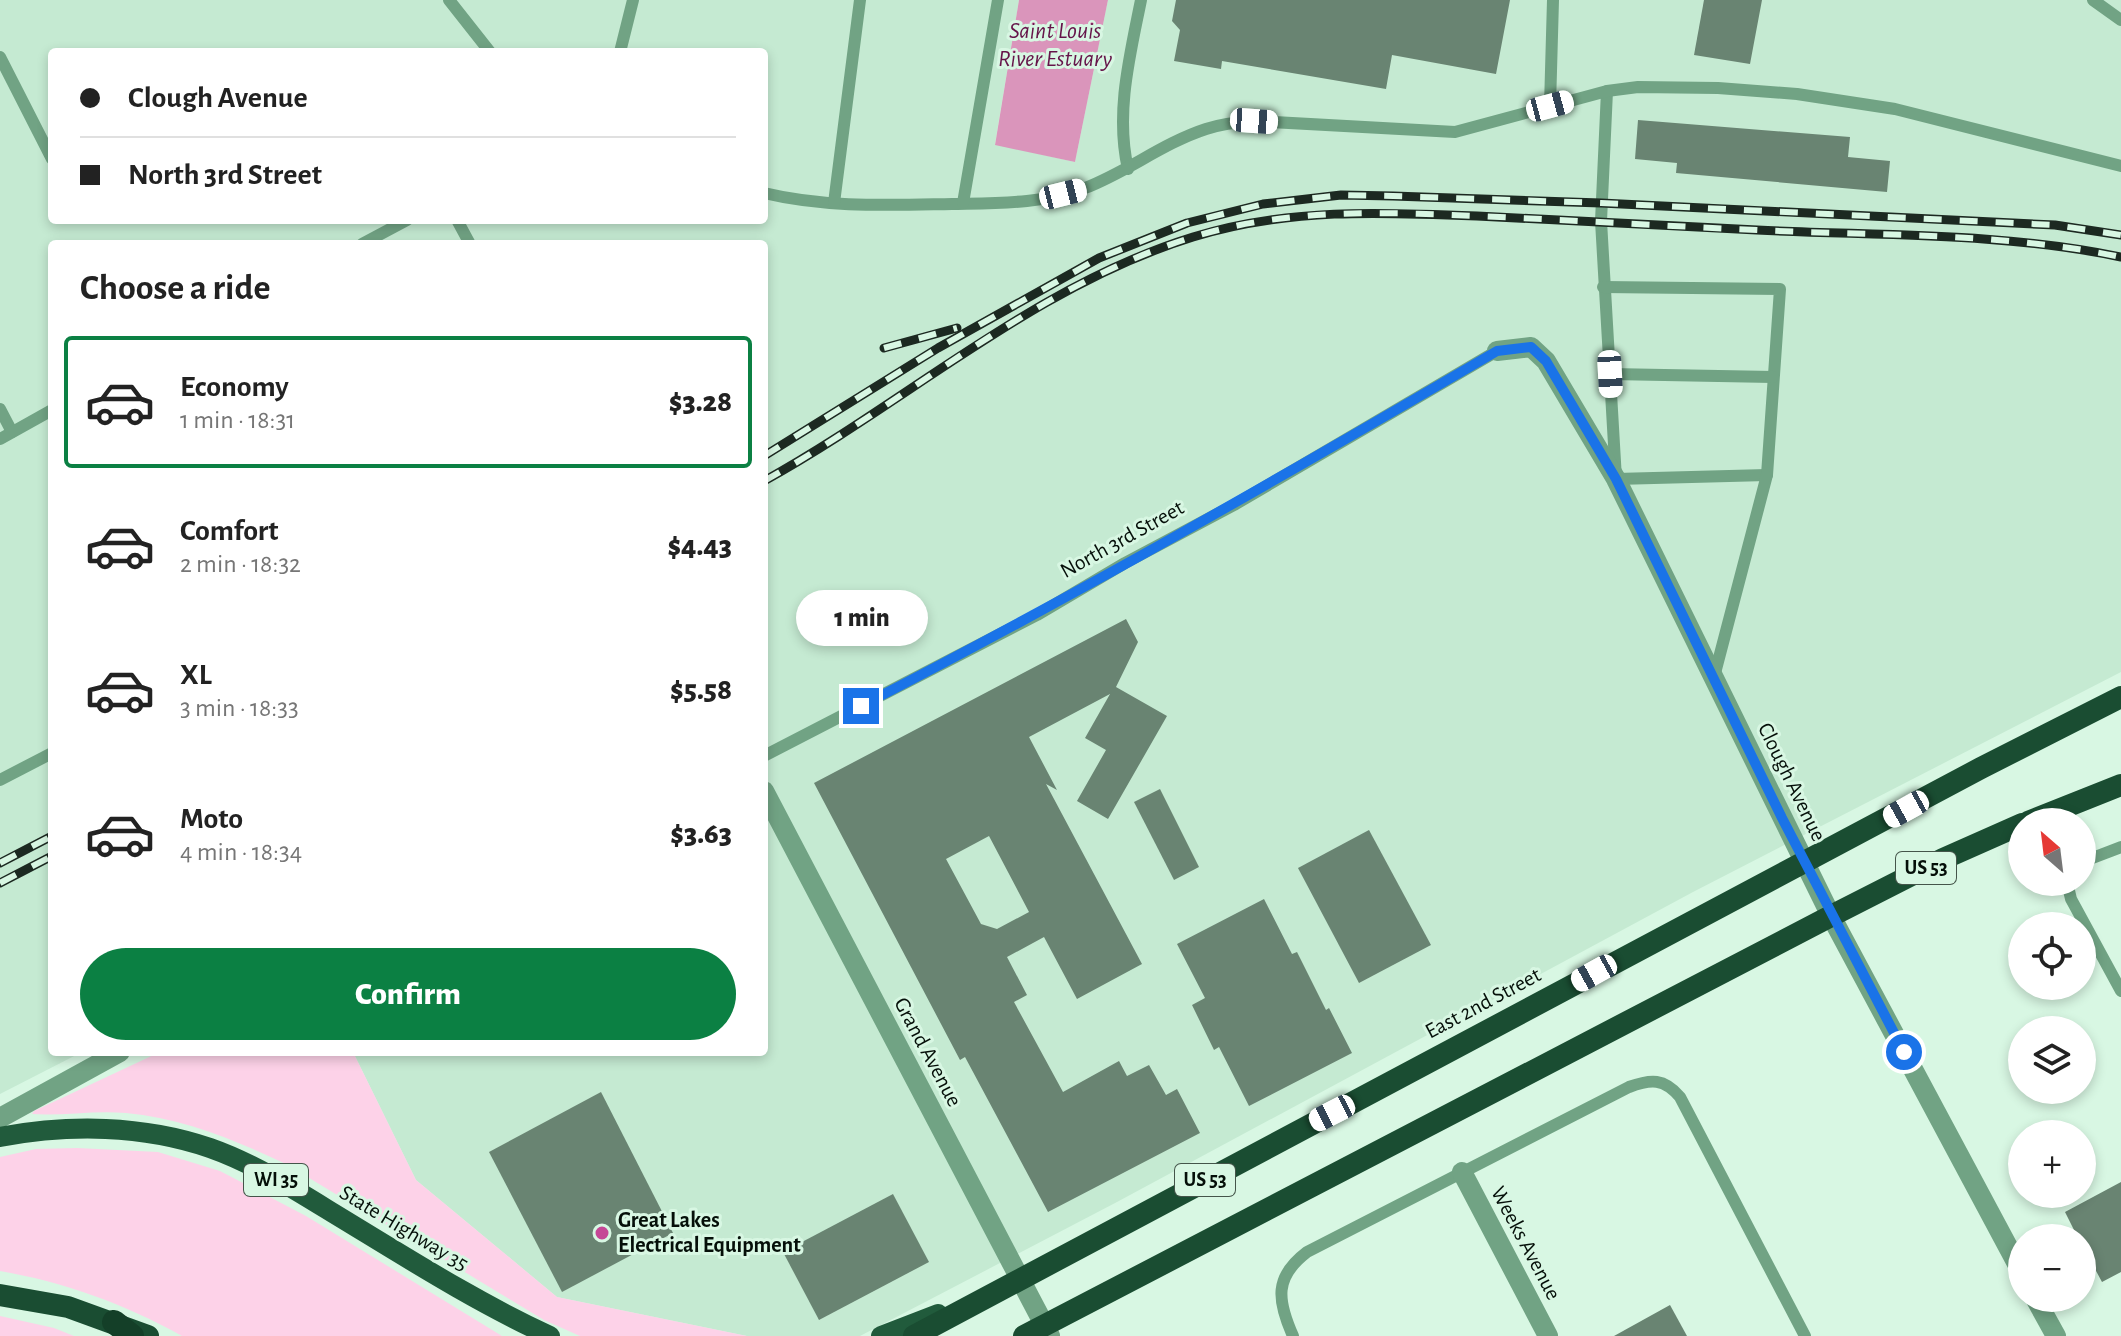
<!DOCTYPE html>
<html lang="en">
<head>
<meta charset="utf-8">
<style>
	body { margin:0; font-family:"Alegreya Sans",sans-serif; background:#f2f2f2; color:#222; height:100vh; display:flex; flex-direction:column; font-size:30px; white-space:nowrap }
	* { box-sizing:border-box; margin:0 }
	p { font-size:26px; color:#767676 }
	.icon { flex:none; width:44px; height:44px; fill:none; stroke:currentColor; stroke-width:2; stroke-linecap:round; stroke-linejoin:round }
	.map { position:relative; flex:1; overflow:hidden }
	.side { position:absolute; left:48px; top:240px; width:720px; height:816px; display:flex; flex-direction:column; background:#fff; border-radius:8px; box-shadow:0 4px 12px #0003 }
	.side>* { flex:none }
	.guide { position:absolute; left:48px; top:48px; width:720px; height:176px; border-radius:8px; box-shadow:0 4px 12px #0003; display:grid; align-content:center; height:176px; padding:0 32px; background:#fff }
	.needle { width:52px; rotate:332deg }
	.tools { position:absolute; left:2008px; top:808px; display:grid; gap:16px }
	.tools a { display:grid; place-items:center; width:88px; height:88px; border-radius:50%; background:#fff; box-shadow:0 4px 12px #0003; font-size:40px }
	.end { position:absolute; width:36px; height:36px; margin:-18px; border:10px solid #1a73e8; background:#fff; box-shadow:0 0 0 4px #fff }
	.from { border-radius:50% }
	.bubble { position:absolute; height:56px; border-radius:28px; background:#fff; box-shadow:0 4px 12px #0003; font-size:26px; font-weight:800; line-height:56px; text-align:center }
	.car { position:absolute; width:24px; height:48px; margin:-24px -12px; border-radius:10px; box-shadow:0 0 6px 2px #0007; background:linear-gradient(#fff 24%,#345 0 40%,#fff 0 76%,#345 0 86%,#fff 0) }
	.guide b { display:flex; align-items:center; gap:28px; height:76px; font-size:30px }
	.guide b+b { border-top:2px solid #e0e0e0 }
	.guide i { width:20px; height:20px; background:#222 }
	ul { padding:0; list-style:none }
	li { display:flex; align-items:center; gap:24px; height:132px; margin:0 16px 12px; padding:0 16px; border:4px solid transparent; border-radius:8px }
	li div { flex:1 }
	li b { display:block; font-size:30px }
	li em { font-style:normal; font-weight:800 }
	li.selected { border-color:#0b8043 }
	li>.icon { width:72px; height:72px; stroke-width:1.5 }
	h2 { padding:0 32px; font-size:36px; line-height:96px }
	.cta { display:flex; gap:16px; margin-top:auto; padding:16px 32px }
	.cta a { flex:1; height:92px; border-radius:48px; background:#0b8043; color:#fff; font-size:32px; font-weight:800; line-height:92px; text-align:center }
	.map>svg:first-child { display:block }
</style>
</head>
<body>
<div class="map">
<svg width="2121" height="1336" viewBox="0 0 2121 1336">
	<rect width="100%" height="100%" fill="#d8f7e3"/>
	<!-- built -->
	<path fill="#c5ead2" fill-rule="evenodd" d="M0 0H1019L995 144 1075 162 1108 0H2121V672L1693 892 1117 1202 860 1336H747L557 1297 416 1180 353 1052H764V244H52V1052H82L0 1094ZM52 52H764V220H52Z"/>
	<!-- green -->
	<g fill="#fdd2e8">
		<path d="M160 1052H353L416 1180 557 1297 747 1336H580L544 1320 286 1164C235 1140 182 1118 126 1113 95 1110 63 1116 32 1114L34 1111Z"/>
		<path d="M77 1148 158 1152 220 1171 306 1216 502 1336H182C125 1304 64 1282 0 1271V1157L36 1149Z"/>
		<polygon points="0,1316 54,1328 74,1336 0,1336"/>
	</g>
	<!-- water -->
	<polygon fill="#da95bb" points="1019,0 1108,0 1075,162 995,145"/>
	<!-- building -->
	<g fill="#698472" fill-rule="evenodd">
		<polygon points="1176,0 1510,0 1496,74 1392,55 1386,89 1222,61 1221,69 1174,61 1180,30 1172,21"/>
		<polygon points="1704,0 1762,0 1750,64 1694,55"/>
		<polygon points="1638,120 1850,137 1848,157 1890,161 1887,192 1676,173 1677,163 1635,159"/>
		<path d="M1126 619 1138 642 1116 687 1167 716 1108 819 1077 801 1106 750 1085 738 1110 694 1029 737 1057 790 1046 784 1142 964 1077 999 1044 937 1007 957 1027 995 1014 1002 1063 1092 1119 1061 1127 1076 1149 1065 1166 1095 1177 1089 1200 1133 1048 1212 965 1057 960 1060 814 783ZM989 836 1029 912 997 929 981 924 946 859Z"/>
		<polygon points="1160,789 1199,867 1174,880 1134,802"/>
		<polygon points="1369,830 1431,945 1359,983 1298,868"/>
		<polygon points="1264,899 1292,954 1297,952 1326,1010 1329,1008 1352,1053 1249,1106 1219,1047 1214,1050 1192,1005 1205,998 1177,944"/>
		<polygon points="601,1092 673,1233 562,1292 489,1152"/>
		<polygon points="2121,1182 2121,1272 2102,1282 2082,1245 2082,1238 2078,1238 2065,1212"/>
		<polygon points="893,1194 929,1262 819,1320 783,1252"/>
		<polygon points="1670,1305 1687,1336 1614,1336"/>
	</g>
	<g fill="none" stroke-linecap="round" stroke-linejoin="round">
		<!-- service -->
		<g stroke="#71a384" stroke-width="12">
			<polyline points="449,0 490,52"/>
			<polyline points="2093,0 2121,20"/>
			<polyline points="620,52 633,0"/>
			<polyline points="0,57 52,159"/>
			<polyline points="1607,91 1601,221 1616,479 1767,475"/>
			<polyline points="1550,106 1553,0"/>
			<path d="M1128 169C1115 113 1130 55 1141 0"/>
			<path d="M764 193C826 208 890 205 952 204 996 203 1044 204 1085 188 1127 172 1163 143 1206 129 1221 124 1238 122 1254 121L1455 132 1607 91 1638 87 1718 88 1797 94 1895 109 2121 166"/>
			<polyline points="834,203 860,0"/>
			<polyline points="963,203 998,0"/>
			<polyline points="457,220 470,244"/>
			<polyline points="362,244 407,220"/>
			<polyline points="1603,287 1780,289 1767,475 1714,677"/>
			<polyline points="1610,374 1773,377"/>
			<polyline points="0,409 12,432"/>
			<polyline points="0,439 52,410"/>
			<polyline points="764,756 1037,615 1125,563 1234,505 1497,351"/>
			<polyline points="0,780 52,753"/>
			<polyline points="2082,862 2121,847"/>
			<polyline points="2067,882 2071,899 2121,991"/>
			<path d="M1293 1336C1277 1300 1274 1277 1307 1252L1629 1087C1651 1079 1664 1078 1680 1097L1805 1336"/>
		</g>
		<!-- minor -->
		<g stroke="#71a384" stroke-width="20">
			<polyline points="1497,351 1531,347 1546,361 1616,479 1831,916 2022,1273"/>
			<polyline points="764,791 1050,1336"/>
			<polyline points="0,1118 120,1052"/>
			<polyline points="1462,1172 1548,1336"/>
			<polyline points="2035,1298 2056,1336"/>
		</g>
		<!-- primary -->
		<g stroke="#215b3c" stroke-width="20">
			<path d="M0 1137C69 1124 143 1125 210 1148 253 1163 294 1189 333 1213 404 1256 474 1301 550 1336"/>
			<polyline points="881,1336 938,1314"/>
		</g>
		<!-- trunk -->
		<g stroke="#1a4d32" stroke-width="22">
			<polyline points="2028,822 2121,785"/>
			<polyline points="0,1295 68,1307 148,1336"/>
			<polyline points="914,1336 1981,768 2121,697"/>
			<polyline points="1024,1336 1831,916 1943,859 2022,824"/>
		</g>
		<!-- motorway -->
		<polyline stroke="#143f28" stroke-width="24" points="114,1322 132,1336"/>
		<!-- rail casing -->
		<g stroke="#1c2921" stroke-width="9">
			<g id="rail">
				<polyline points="884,348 957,328"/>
				<polyline points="764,456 938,348 1099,258 1187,223 1263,204 1341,195 1393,196 1601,203 2055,225 2121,235"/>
				<path d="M764 481C907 402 1034 286 1193 237 1286 208 1382 212 1477 216 1571 220 1664 226 1757 230 1878 236 2002 232 2121 257"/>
				<polyline points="0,863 52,836"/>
				<polyline points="0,883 52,856"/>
			</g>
		</g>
		<!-- rail -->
		<use href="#rail" stroke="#d8f7e3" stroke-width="6" stroke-dasharray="18" stroke-linecap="butt"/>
	</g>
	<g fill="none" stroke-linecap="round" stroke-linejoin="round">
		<!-- route -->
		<path stroke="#1a73e8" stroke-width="10" d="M861 706C1077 595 1287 474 1497 351L1531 347 1546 361 1616 479 1782 818 1904 1052"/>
	</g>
	<!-- markers -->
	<circle fill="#c54796" stroke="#d8f7e3" stroke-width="3" cx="602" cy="1233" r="8"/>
	<g text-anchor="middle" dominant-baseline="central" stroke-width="6" stroke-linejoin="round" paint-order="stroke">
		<!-- shield labels -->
		<g fill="#d8f7e3" stroke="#44554a" stroke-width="2">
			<rect x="1896" y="852" width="60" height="32" rx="6"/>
			<rect x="244" y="1164" width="64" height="32" rx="6"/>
			<rect x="1175" y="1164" width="60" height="32" rx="6"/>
		</g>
		<g font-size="20" font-weight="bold" fill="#050f09">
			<text x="1926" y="868">US 53</text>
			<text x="276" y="1180">WI 35</text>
			<text x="1205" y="1180">US 53</text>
		</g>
		<!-- street labels -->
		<g font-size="22" fill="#050f09" stroke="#d8f7e3">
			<text transform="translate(1122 539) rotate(-29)">North 3rd Street</text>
			<text transform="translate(1792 782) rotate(64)">Clough Avenue</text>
			<text transform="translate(1483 1003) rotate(-28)">East 2nd Street</text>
			<text transform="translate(928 1052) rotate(62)">Grand Avenue</text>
			<text transform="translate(404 1228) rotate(31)">State Highway 35</text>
			<text transform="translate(1526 1243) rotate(62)">Weeks Avenue</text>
		</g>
		<!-- poi labels -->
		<g font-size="22" font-weight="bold" fill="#050f09" stroke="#d8f7e3" text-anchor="start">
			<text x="618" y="1220">Great Lakes<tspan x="618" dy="25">Electrical Equipment</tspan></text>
		</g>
		<!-- water labels -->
		<g font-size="24" font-style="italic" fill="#651449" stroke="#d8f7e3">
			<text x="1055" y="31">Saint Louis<tspan x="1055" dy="28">River Estuary</tspan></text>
		</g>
	</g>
</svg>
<div class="tools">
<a><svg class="needle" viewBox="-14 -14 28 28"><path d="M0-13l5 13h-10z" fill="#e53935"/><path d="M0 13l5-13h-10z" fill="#767676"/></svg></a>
<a><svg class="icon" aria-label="locate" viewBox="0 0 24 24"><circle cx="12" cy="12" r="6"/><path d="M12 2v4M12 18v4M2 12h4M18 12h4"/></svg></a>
<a><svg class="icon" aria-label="layers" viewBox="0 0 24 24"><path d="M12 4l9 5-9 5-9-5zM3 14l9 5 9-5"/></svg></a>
<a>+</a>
<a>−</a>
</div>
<i class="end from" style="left:1904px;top:1052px"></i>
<i class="end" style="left:861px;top:706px"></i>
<div class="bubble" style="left:796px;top:590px;width:132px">1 min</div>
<i class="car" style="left:1550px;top:106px;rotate:75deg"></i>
<i class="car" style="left:1254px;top:121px;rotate:94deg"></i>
<i class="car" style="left:1063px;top:194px;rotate:76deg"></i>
<i class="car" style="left:1610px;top:374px;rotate:177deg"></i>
<i class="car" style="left:1906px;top:809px;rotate:241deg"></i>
<i class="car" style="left:1594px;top:973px;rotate:241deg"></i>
<i class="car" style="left:1332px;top:1113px;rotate:243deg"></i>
<div class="guide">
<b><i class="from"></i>Clough Avenue</b>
<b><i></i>North 3rd Street</b>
</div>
<section class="side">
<h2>Choose a ride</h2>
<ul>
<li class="selected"><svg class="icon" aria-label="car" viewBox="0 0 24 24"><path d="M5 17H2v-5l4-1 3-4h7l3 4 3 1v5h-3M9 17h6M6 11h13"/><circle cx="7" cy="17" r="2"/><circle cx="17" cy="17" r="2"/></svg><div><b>Economy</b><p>1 min · 18:31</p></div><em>$3.28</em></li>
<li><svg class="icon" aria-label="car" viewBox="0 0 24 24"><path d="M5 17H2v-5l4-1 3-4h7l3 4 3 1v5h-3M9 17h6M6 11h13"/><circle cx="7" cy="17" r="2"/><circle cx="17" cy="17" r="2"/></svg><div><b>Comfort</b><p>2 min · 18:32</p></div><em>$4.43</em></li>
<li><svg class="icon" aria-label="car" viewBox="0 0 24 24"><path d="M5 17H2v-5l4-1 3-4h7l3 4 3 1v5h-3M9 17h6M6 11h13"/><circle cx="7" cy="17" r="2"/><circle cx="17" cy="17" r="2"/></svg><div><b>XL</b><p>3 min · 18:33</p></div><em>$5.58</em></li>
<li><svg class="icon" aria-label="car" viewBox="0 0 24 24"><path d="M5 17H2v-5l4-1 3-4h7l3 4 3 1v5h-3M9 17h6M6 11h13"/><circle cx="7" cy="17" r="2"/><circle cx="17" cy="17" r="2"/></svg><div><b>Moto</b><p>4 min · 18:34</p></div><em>$3.63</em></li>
</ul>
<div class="cta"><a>Confirm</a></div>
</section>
</div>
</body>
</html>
